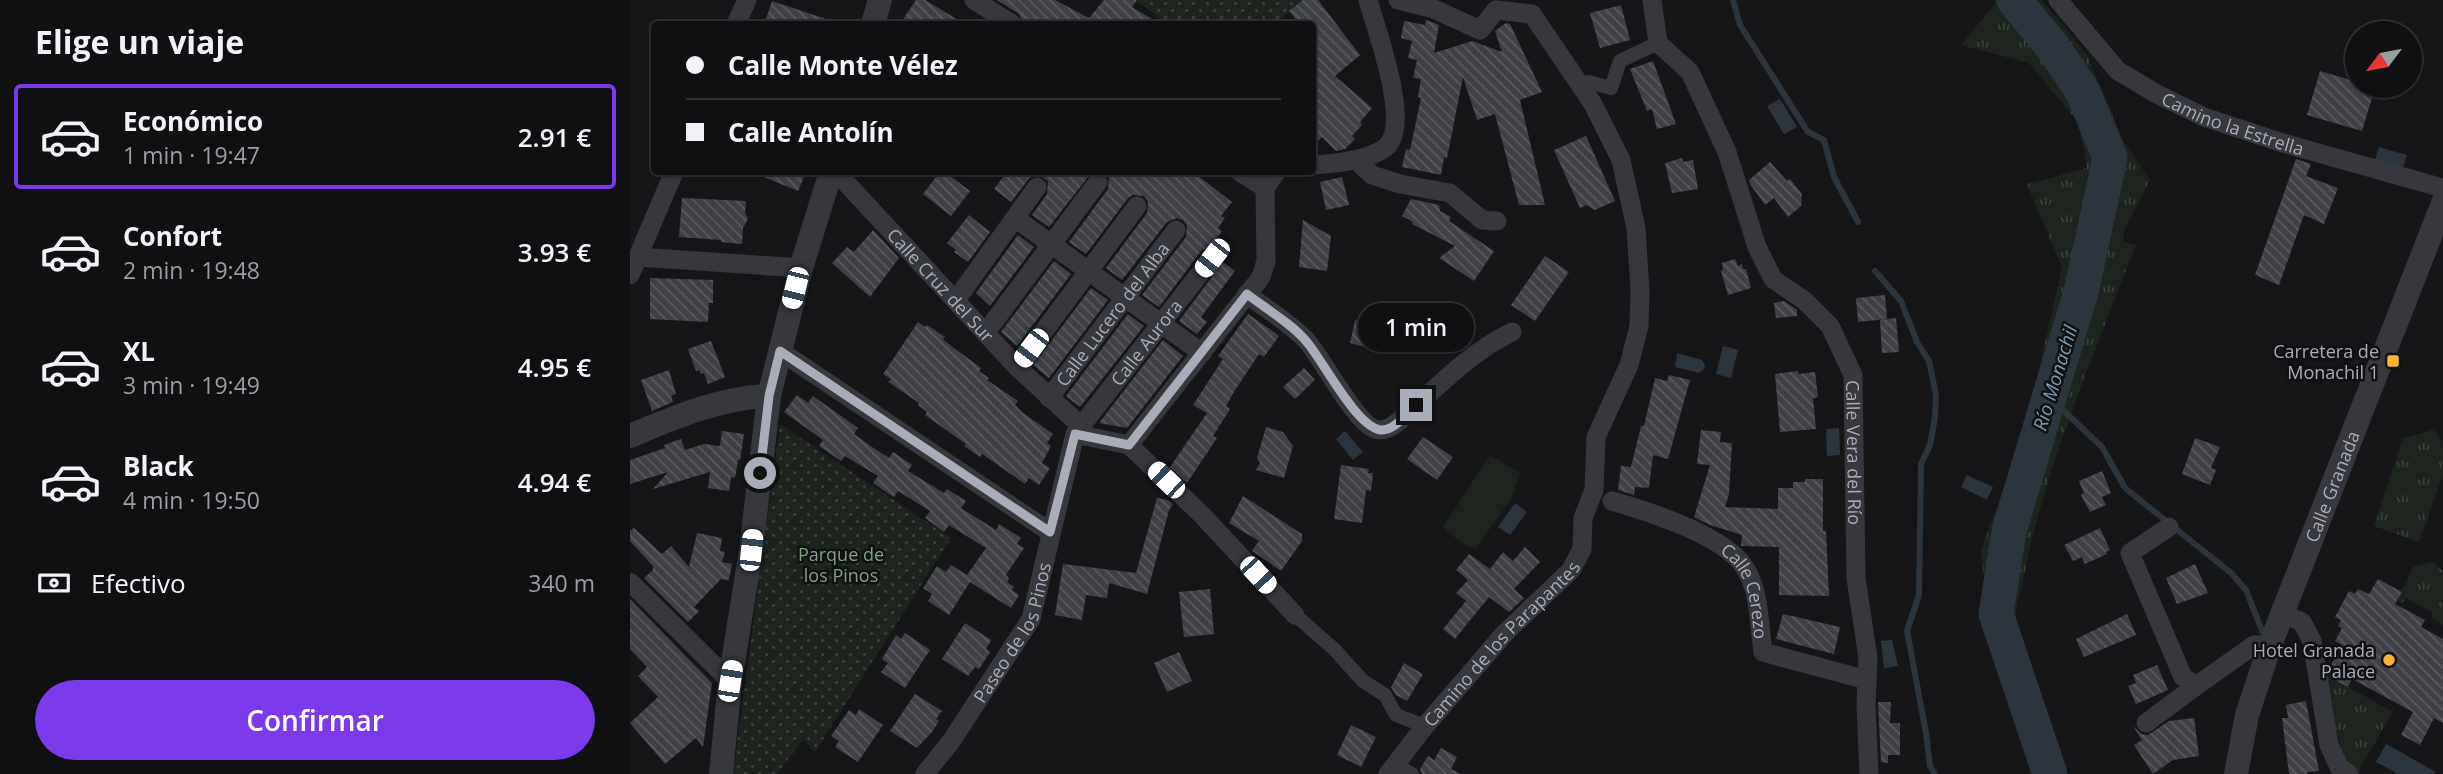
<!DOCTYPE html>
<html lang="es">
<head>
<meta charset="utf-8">
<style>
	body { margin:0; font-family:"Open Sans",sans-serif; background:#19191c; color:#f1f3f6; height:100vh; display:flex; flex-direction:column; font-size:26px; white-space:nowrap }
	* { box-sizing:border-box; margin:0 }
	p { font-size:23px; color:#9c9da0 }
	.icon { flex:none; width:38px; height:38px; fill:none; stroke:currentColor; stroke-width:2; stroke-linecap:round; stroke-linejoin:round }
	.map { position:relative; flex:1; overflow:hidden }
	.details { display:flex; flex-direction:column; background:#101013; width:630px }
	.details>* { flex:none }
	.guide { position:absolute; left:21px; top:21px; width:665px; height:154px; border-radius:7px; box-shadow:0 2px 5px #0004,0 0 0 2px #303033; display:grid; align-content:center; height:154px; padding:0 35px; background:#101013 }
	.needle { width:46px; rotate:238deg }
	.buttons { position:absolute; left:1715px; top:21px; display:grid; gap:14px }
	.buttons a { display:grid; place-items:center; width:77px; height:77px; border-radius:50%; background:#101013; box-shadow:0 2px 5px #0004,0 0 0 2px #303033; font-size:35px }
	.end { position:absolute; width:32px; height:32px; margin:-16px; border:9px solid #a8adb9; background:#111; box-shadow:0 0 0 4px #111 }
	.from { border-radius:50% }
	.bubble { position:absolute; height:49px; border-radius:24px; background:#101013; box-shadow:0 2px 5px #0004,0 0 0 2px #303033; font-size:23px; font-weight:600; line-height:49px; text-align:center }
	.car { position:absolute; width:21px; height:42px; margin:-21px -10px; border-radius:9px; box-shadow:0 0 5px 2px #0007; background:linear-gradient(#fff 24%,#345 0 40%,#fff 0 76%,#345 0 86%,#fff 0) }
	.guide b { display:flex; align-items:center; gap:24px; height:66px; font-size:26px }
	.guide b+b { border-top:2px solid #303033 }
	.guide i { width:18px; height:18px; background:#f1f3f6 }
	ul { padding:0; list-style:none }
	li { display:flex; align-items:center; gap:21px; height:105px; margin:0 14px 10px; padding:0 21px; border:4px solid transparent; border-radius:7px }
	li div { flex:1 }
	li b { display:block; font-size:26px }
	li em { font-style:normal; font-weight:600 }
	li.active { border-color:#7c3aed }
	li>.icon { width:63px; height:63px; stroke-width:1.5 }
	h2 { padding:0 35px; font-size:32px; line-height:84px }
	.pay { display:flex; align-items:center; gap:18px; height:77px; padding:0 35px; font-size:26px }
	.pay p { margin-inline-start:auto }
	.primary-button { display:flex; gap:14px; margin-top:auto; padding:14px 35px }
	.primary-button a { flex:1; height:80px; border-radius:42px; background:#7c3aed; color:#fff; font-size:28px; font-weight:600; line-height:80px; text-align:center }
	main { display:flex; flex:1; min-height:0 }
	.map>svg:first-child { display:block }
</style>
</head>
<body>
<main>
<section class="details">
<h2>Elige un viaje</h2>
<ul>
<li class="active"><svg class="icon" aria-label="car" viewBox="0 0 24 24"><path d="M5 17H2v-5l4-1 3-4h7l3 4 3 1v5h-3M9 17h6M6 11h13"/><circle cx="7" cy="17" r="2"/><circle cx="17" cy="17" r="2"/></svg><div><b>Económico</b><p>1 min · 19:47</p></div><em>2.91 €</em></li>
<li><svg class="icon" aria-label="car" viewBox="0 0 24 24"><path d="M5 17H2v-5l4-1 3-4h7l3 4 3 1v5h-3M9 17h6M6 11h13"/><circle cx="7" cy="17" r="2"/><circle cx="17" cy="17" r="2"/></svg><div><b>Confort</b><p>2 min · 19:48</p></div><em>3.93 €</em></li>
<li><svg class="icon" aria-label="car" viewBox="0 0 24 24"><path d="M5 17H2v-5l4-1 3-4h7l3 4 3 1v5h-3M9 17h6M6 11h13"/><circle cx="7" cy="17" r="2"/><circle cx="17" cy="17" r="2"/></svg><div><b>XL</b><p>3 min · 19:49</p></div><em>4.95 €</em></li>
<li><svg class="icon" aria-label="car" viewBox="0 0 24 24"><path d="M5 17H2v-5l4-1 3-4h7l3 4 3 1v5h-3M9 17h6M6 11h13"/><circle cx="7" cy="17" r="2"/><circle cx="17" cy="17" r="2"/></svg><div><b>Black</b><p>4 min · 19:50</p></div><em>4.94 €</em></li>
</ul>
<div class="pay"><svg class="icon" aria-label="cash" viewBox="0 0 24 24"><path d="M3 7h18v10H3z"/><circle cx="12" cy="12" r="2"/></svg>Efectivo<p>340 m</p></div>
<div class="primary-button"><a>Confirmar</a></div>
</section>
<div class="map">
<svg width="1813" height="774" viewBox="0 0 1813 774">
	<defs>
		<pattern id="grass-tufts" width="24" height="20" patternUnits="userSpaceOnUse" patternTransform="scale(1.75)"><rect width="24" height="20" fill="#1c241d"/><path d="M3 7l-1-3M5 7V3M7 7l1-3M15 17l-1-3M17 17v-4M19 17l1-3" fill="none" stroke="#3a413c"/></pattern>
		<pattern id="park-dots" width="8" height="8" patternUnits="userSpaceOnUse" patternTransform="scale(1.75)"><rect width="8" height="8" fill="#1c241d"/><path d="M2 2h.1M6 6h.1" fill="none" stroke="#3a413c" stroke-width="1.8" stroke-linecap="round"/></pattern>
		<pattern id="building-back-hatch" width="6" height="6" patternUnits="userSpaceOnUse" patternTransform="scale(1.75)"><rect width="6" height="6" fill="#404146"/><path d="M-1 5l2 2M0 0l6 6M5-1l2 2" fill="none" stroke="#595a5f"/></pattern>
	</defs>
	<rect width="100%" height="100%" fill="#161619"/>
	<!-- grass -->
	<g fill="url(#grass-tufts)">
		<path d="M1365 0H1412L1457 55 1494 142 1520 180 1494 230 1493 241 1506 245C1466 350 1419 456 1396 566 1393 584 1384 606 1386 624 1389 677 1411 727 1435 774H1408L1363 657 1351 550 1396 427 1432 268 1397 184 1457 168 1448 122 1399 63 1331 45 1364 5Z"/>
		<polygon points="1803,430 1813,441 1813,474 1789,542 1744,526 1773,438"/>
		<polygon points="1802,562 1813,571 1813,625 1802,618 1803,613 1776,598 1772,603 1768,600 1783,567"/>
		<polygon points="1690,671 1763,712 1728,772 1715,762"/>
	</g>
	<!-- park -->
	<g fill="url(#park-dots)">
		<polygon points="506,0 673,0 644,24 537,24"/>
		<polygon points="150,424 321,538 185,752 173,740 147,774 103,774"/>
	</g>
	<!-- garden -->
	<polygon fill="#1c241d" points="860,455 890,473 882,498 845,549 830,542 813,527"/>
	<!-- water -->
	<g fill="#2c353d">
		<polygon points="1150,99 1167,127 1154,134 1137,106"/>
		<polygon points="1749,147 1777,155 1773,168 1745,160"/>
		<polygon points="1093,346 1108,350 1101,378 1086,374"/>
		<polygon points="1047,353 1072,360 1075,365 1074,369 1069,373 1045,367"/>
		<polygon points="1209,428 1210,455 1197,456 1196,429"/>
		<polygon points="715,431 733,452 723,460 706,439"/>
		<polygon points="1337,475 1363,487 1357,500 1331,487"/>
		<polygon points="885,503 897,512 880,535 868,527"/>
		<polygon points="1262,640 1268,666 1254,668 1251,641"/>
		<polygon points="1756,744 1806,772 1804,774 1768,774 1746,762"/>
	</g>
	<g fill="none" stroke-linecap="round" stroke-linejoin="round">
		<!-- stream -->
		<g stroke="#2c353d" stroke-width="6">
			<polyline points="1103,0 1110,25 1178,132 1194,140 1204,177 1228,222"/>
			<polyline points="1245,271 1271,301 1287,342 1299,361 1306,395 1305,417 1300,445 1291,464 1289,595 1277,631 1296,733 1300,766 1305,774"/>
			<polyline points="1419,397 1472,447 1495,488 1601,573 1616,590 1632,631"/>
		</g>
		<!-- river -->
		<polyline stroke="#2c353d" stroke-width="35" points="1384,0 1422,46 1453,92 1480,158 1451,292 1379,531 1366,614 1420,774"/>
	</g>
	<!-- building -->
	<g fill="url(#building-back-hatch)">
		<polygon points="286,0 295,0 335,24 270,24"/>
		<polygon points="367,0 425,0 459,18 474,0 507,0 502,7 530,24 394,24 389,14"/>
		<polygon points="673,0 688,0 730,55 705,76 742,108 730,122 732,125 722,136 725,139 715,149 706,151 692,137 682,147 682,24 670,24 659,11"/>
		<polygon points="142,1 205,22 205,24 144,24 135,22"/>
		<polygon points="991,5 1000,40 970,48 960,13"/>
		<polygon points="796,20 809,25 804,53 842,41 872,52 865,31 876,23 880,24 912,92 890,100 915,205 889,205 865,114 847,120 833,77 817,158 814,157 811,175 772,167 776,149 780,150 791,98 788,97 791,79 783,78 787,60 778,58 782,41 771,38 774,21 795,25"/>
		<polygon points="1023,61 1046,124 1027,129 1022,109 1017,111 1000,69"/>
		<polygon points="1690,71 1727,82 1727,86 1745,88 1732,131 1677,115"/>
		<polygon points="956,136 985,201 965,210 956,205 950,208 924,150"/>
		<polygon points="1052,158 1053,162 1063,160 1068,189 1042,193 1035,163"/>
		<polygon points="1666,159 1681,164 1676,176 1708,188 1694,224 1674,215 1649,285 1625,275"/>
		<polygon points="1140,162 1157,181 1160,179 1172,194 1171,206 1158,217 1144,198 1135,205 1120,184 1119,180"/>
		<polygon points="122,172 176,172 168,191"/>
		<polygon points="310,172 315,172 340,191 321,216 293,194"/>
		<polygon points="377,172 462,172 419,227 402,215 417,194 418,181 409,175 401,176 381,202 364,189"/>
		<polygon points="474,172 563,172 602,202 591,216 595,218 588,228 592,231 582,246 572,250 529,307 512,295 556,237 557,226 553,220 547,218 537,222 492,280 476,268 517,213 518,202 514,196 503,195 498,198 456,254 439,242 478,189 479,178"/>
		<polygon points="712,177 719,205 696,210 690,182"/>
		<polygon points="52,198 116,201 115,213 118,219 113,228 112,244 91,242 91,240 49,237"/>
		<polygon points="781,199 809,205 810,211 821,217 819,221 864,251 844,281 809,258 825,246 782,224 783,222 772,216"/>
		<polygon points="339,215 360,232 338,262 324,252 326,250 317,243"/>
		<polygon points="673,220 701,236 697,271 669,267"/>
		<polygon points="243,230 269,258 240,297 202,263 217,247 224,252"/>
		<polygon points="388,235 404,247 360,306 346,293"/>
		<polygon points="915,256 939,272 905,321 881,305"/>
		<polygon points="1105,259 1108,266 1112,264 1113,269 1116,269 1121,288 1098,295 1091,271 1093,270 1092,263"/>
		<polygon points="424,261 441,274 387,346 371,332"/>
		<polygon points="593,262 605,271 571,317 577,322 567,334 549,321"/>
		<polygon points="20,278 83,280 83,303 79,303 78,322 20,319"/>
		<polygon points="461,288 478,300 419,378 403,365"/>
		<polygon points="1255,295 1257,319 1228,322 1226,298"/>
		<polygon points="1154,301 1167,310 1167,316 1146,318 1144,303"/>
		<polygon points="807,303 825,304 823,325 803,324"/>
		<polygon points="498,314 514,326 450,407 436,396"/>
		<polygon points="618,314 649,336 634,357 629,354 605,390 596,406 600,409 583,436 587,438 557,483 540,467 577,413 563,405 593,359 588,356"/>
		<polygon points="1266,318 1269,352 1252,353 1250,320"/>
		<polygon points="725,320 763,329 758,353 720,343"/>
		<polygon points="288,322 295,327 297,325 315,337 313,339 321,346 351,368 349,371 359,378 357,380 388,401 385,405 393,413 423,434 417,443 421,446 412,463 420,468 409,485 399,478 395,484 352,454 350,457 334,446 336,444 295,415 297,412 288,405 289,403 258,382 261,379 253,374"/>
		<polygon points="533,340 553,356 497,428 469,423"/>
		<polygon points="81,341 95,377 78,384 74,373 71,374 69,370 66,371 58,349"/>
		<polygon points="674,368 685,380 665,399 653,387"/>
		<polygon points="39,370 46,394 41,396 43,402 22,411 11,380"/>
		<polygon points="1168,371 1169,374 1185,372 1188,397 1183,398 1186,429 1150,432 1145,374"/>
		<polygon points="1039,375 1060,380 1038,459 1023,455 1019,488 1005,487 1004,495 988,490 991,466 1001,467 1011,426 1014,426 1025,378 1037,381"/>
		<polygon points="167,395 178,403 183,396 228,428 224,434 242,447 259,458 263,452 282,465 278,471 314,493 317,489 336,501 331,508 366,530 369,524 391,538 387,544 394,548 376,575 379,578 377,582 384,587 382,590 389,595 381,608 340,582 319,615 298,601 302,594 293,588 307,566 316,572 321,565 337,575 356,548 319,525 314,532 295,518 300,511 268,491 264,497 243,483 248,476 215,456 211,461 189,446 193,440 154,412"/>
		<polygon points="636,427 653,432 663,446 654,478 626,470 630,463 627,458"/>
		<polygon points="1071,430 1091,432 1090,442 1102,443 1099,494 1095,507 1148,509 1148,488 1163,488 1163,482 1175,482 1175,479 1193,479 1193,531 1196,531 1199,596 1149,595 1149,547 1111,546 1112,535 1080,525 1064,517 1080,465 1067,464"/>
		<polygon points="92,431 114,434 110,460 108,460 105,478 101,477 99,491 78,488 80,472 23,489 38,472 0,484 0,460 35,448 34,445 51,439 55,450 74,444 90,446"/>
		<polygon points="793,437 823,457 807,480 777,459"/>
		<polygon points="1565,438 1590,447 1581,468 1586,470 1580,485 1552,474"/>
		<polygon points="711,465 739,469 738,473 743,473 741,491 736,490 732,523 704,519"/>
		<polygon points="1472,471 1481,493 1472,497 1476,505 1460,512 1451,495 1454,493 1449,481"/>
		<polygon points="613,496 672,534 672,541 651,571 622,551 629,541 599,523"/>
		<polygon points="527,498 538,500 543,504 539,510 517,594 479,583 477,598 456,595 452,620 425,615 433,564 506,573"/>
		<polygon points="4,528 32,554 41,546 59,567 67,533 92,538 90,551 95,552 92,562 102,564 99,580 91,579 64,607 69,611 58,622 14,578 23,570 23,566 0,541 0,531"/>
		<polygon points="1470,528 1480,550 1476,552 1477,554 1455,564 1452,557 1443,561 1434,545"/>
		<polygon points="895,547 910,562 884,589 894,598 879,612 859,597 825,639 813,629 836,601 826,593 838,580 826,570 839,554 860,569 873,552 883,561"/>
		<polygon points="1565,564 1578,593 1547,604 1536,578"/>
		<polygon points="1748,579 1772,592 1765,604 1795,620 1791,627 1813,639 1813,723 1804,718 1790,745 1771,735 1783,712 1722,679 1718,687 1700,677 1699,669 1712,645 1705,641 1712,628 1708,626 1711,620 1705,617 1719,591 1725,594 1728,589 1739,594"/>
		<polygon points="580,589 584,634 554,637 549,592"/>
		<polygon points="0,599 82,683 73,747 66,738 35,764 0,723 28,697 8,676 17,667 0,649"/>
		<polygon points="1153,614 1210,627 1204,654 1146,639"/>
		<polygon points="1497,614 1506,635 1454,657 1446,639"/>
		<polygon points="335,623 361,640 356,649 360,652 349,669 345,667 338,676 312,659"/>
		<polygon points="275,633 300,650 275,688 251,672 258,663 252,659 266,635 271,639"/>
		<polygon points="549,652 562,681 537,692 524,663"/>
		<polygon points="774,663 793,674 777,701 766,695 761,687"/>
		<polygon points="1527,665 1538,690 1506,704 1498,686 1506,683 1503,675"/>
		<polygon points="285,694 312,711 306,719 309,721 302,732 287,748 260,731"/>
		<polygon points="1676,701 1689,771 1677,772 1677,774 1659,774 1652,718 1658,718 1656,705"/>
		<polygon points="1248,702 1261,702 1260,723 1270,723 1270,755 1258,755 1258,763 1251,762"/>
		<polygon points="229,709 253,725 228,762 205,747 209,741 201,736 219,710 226,715"/>
		<polygon points="1564,718 1569,756 1543,760 1523,774 1504,745 1512,740 1503,726 1511,734 1518,735 1539,721"/>
		<polygon points="721,725 746,737 731,767 707,755"/>
		<polygon points="811,748 827,757 821,769 831,774 792,774 790,769 798,756 804,760"/>
	</g>
	<g fill="none" stroke-linecap="round" stroke-linejoin="round">
		<!-- pedestrian -->
		<g stroke="#37383e" stroke-width="14">
			<polyline points="951,86 959,82 981,88 990,61 1028,43"/>
			<polyline points="665,615 704,649 733,681 755,695 766,715 795,726"/>
			<polyline points="765,765 782,774"/>
		</g>
		<!-- minor -->
		<g stroke="#37383e" stroke-width="19">
			<polyline points="344,0 382,24"/>
			<path id="s1" d="M1022 0 1028 43 1060 72 1097 152 1127 247 1143 279 1175 301 1200 326 1223 375 1226 578 1238 658 1236 705 1239 774"/>
			<path id="s2" d="M1428 0 1488 71 1527 94 1574 117 1656 144 1813 188"/>
			<polyline points="106,24 117,0"/>
			<polyline points="726,160 742,175 770,184 820,193 852,220 867,221"/>
			<path d="M682 165C702 164 741 160 756 147 782 125 746 29 738 0"/>
			<path id="s3" d="M206 172 387 367 450 425"/>
			<polyline points="610,172 635,188"/>
			<polyline points="385,218 572,353"/>
			<polyline points="8,257 171,268"/>
			<polyline points="0,275 44,172"/>
			<path d="M617 294C636 309 660 323 676 340 693 359 724 421 745 429 754 432 762 427 769 421 806 389 837 354 882 332"/>
			<polyline points="326,300 407,187"/>
			<polyline points="356,332 468,182"/>
			<polyline points="150,351 420,532"/>
			<polyline points="387,367 507,206"/>
			<path id="s4" d="M419 398 546 230"/>
			<polyline points="445,434 499,445 631,277 636,261 635,188 646,172"/>
			<polyline points="499,445 572,515 665,615"/>
			<path id="s5" d="M982 501C1017 511 1096 536 1115 568 1130 591 1129 626 1133 652L1237 680"/>
			<polyline points="1539,527 1500,553 1553,677 1566,686 1624,645 1640,645"/>
			<polyline points="0,582 100,681"/>
			<polyline points="1653,614 1672,622 1682,641 1699,745 1709,767 1719,774"/>
			<polyline points="1516,723 1566,686"/>
			<path id="s6" d="M295 774 322 740 401 619 445 434 582 258"/>
			<path id="s7" d="M758 774 795 726 874 634 941 570 952 549 953 518 964 490 966 437 999 365 1009 326 1010 290 1006 228 991 160 963 104 902 14 866 10 850 30 804 9 768 0"/>
		</g>
		<!-- tertiary -->
		<g stroke="#37383e" stroke-width="24">
			<polyline points="243,24 250,0"/>
			<path d="M0 436C43 418 91 397 139 396"/>
			<polyline points="91,774 100,681 121,550 139,396 171,268 201,172"/>
			<path id="s8" d="M1606 774 1617 715 1640 645 1813 203"/>
		</g>
	</g>
	<g fill="none" stroke-linecap="round" stroke-linejoin="round">
		<!-- route -->
		<path stroke="#a8adb9" stroke-width="9" d="M130 473 139 396 150 351 420 532 445 434 499 445 617 294C636 309 661 323 676 341 693 360 727 429 752 430 765 430 777 413 786 405"/>
	</g>
	<!-- markers -->
	<g fill="#f5b432" stroke="#111114" stroke-width="2.5">
		<rect x="1756" y="354" width="14" height="14" rx="3.5"/>
		<circle cx="1759" cy="660" r="7"/>
	</g>
	<g text-anchor="middle" dominant-baseline="central" stroke-width="5" stroke-linejoin="round" paint-order="stroke">
		<!-- street labels -->
		<g font-size="18" fill="#a8adb9" stroke="#111114">
			<text stroke="none"><textPath href="#s2" startOffset="220">Camino la Estrella</textPath></text>
			<text stroke="none"><textPath href="#s3" startOffset="154">Calle Cruz del Sur</textPath></text>
			<text stroke="none"><textPath href="#s4" startOffset="105">Calle Lucero del Alba</textPath></text>
			<text stroke="none"><textPath href="#s6" startOffset="494">Calle Aurora</textPath></text>
			<text stroke="none"><textPath href="#s1" startOffset="516">Calle Vera del Río</textPath></text>
			<text stroke="none"><textPath href="#s8" startOffset="304">Calle Granada</textPath></text>
			<text stroke="none"><textPath href="#s5" startOffset="173">Calle Cerezo</textPath></text>
			<text stroke="none"><textPath href="#s6" startOffset="168">Paseo de los Pinos</textPath></text>
			<text stroke="none"><textPath href="#s7" startOffset="173">Camino de los Parapantes</textPath></text>
		</g>
		<!-- poi labels -->
		<g font-size="18" fill="#a8adb9" stroke="#111114" text-anchor="end">
			<text x="1749" y="351">Carretera de<tspan x="1749" dy="21">Monachil 1</tspan></text>
			<text x="1745" y="650">Hotel Granada<tspan x="1745" dy="21">Palace</tspan></text>
		</g>
		<!-- park labels -->
		<g font-size="18" fill="#7fa481" stroke="#111114">
			<text x="211" y="554">Parque de<tspan x="211" dy="21">los Pinos</tspan></text>
		</g>
		<!-- water labels -->
		<g font-size="19" font-style="italic" fill="#7f9bb4" stroke="#111114">
			<text transform="translate(1425 378) rotate(-73)">Río Monachil</text>
		</g>
	</g>
</svg>
<div class="buttons">
<a><svg class="needle" viewBox="-14 -14 28 28"><path d="M0-13l5 13h-10z" fill="#e53935"/><path d="M0 13l5-13h-10z" fill="#9c9da0"/></svg></a>
</div>
<i class="end from" style="left:130px;top:473px"></i>
<i class="end" style="left:786px;top:405px"></i>
<div class="bubble" style="left:728px;top:303px;width:116px">1 min</div>
<i class="car" style="left:582px;top:258px;rotate:218deg"></i>
<i class="car" style="left:165px;top:288px;rotate:194deg"></i>
<i class="car" style="left:401px;top:348px;rotate:217deg"></i>
<i class="car" style="left:536px;top:480px;rotate:314deg"></i>
<i class="car" style="left:121px;top:550px;rotate:6deg"></i>
<i class="car" style="left:628px;top:575px;rotate:137deg"></i>
<i class="car" style="left:100px;top:681px;rotate:9deg"></i>
<div class="guide">
<b><i class="from"></i>Calle Monte Vélez</b>
<b><i></i>Calle Antolín</b>
</div>
</div>
</main>
</body>
</html>
